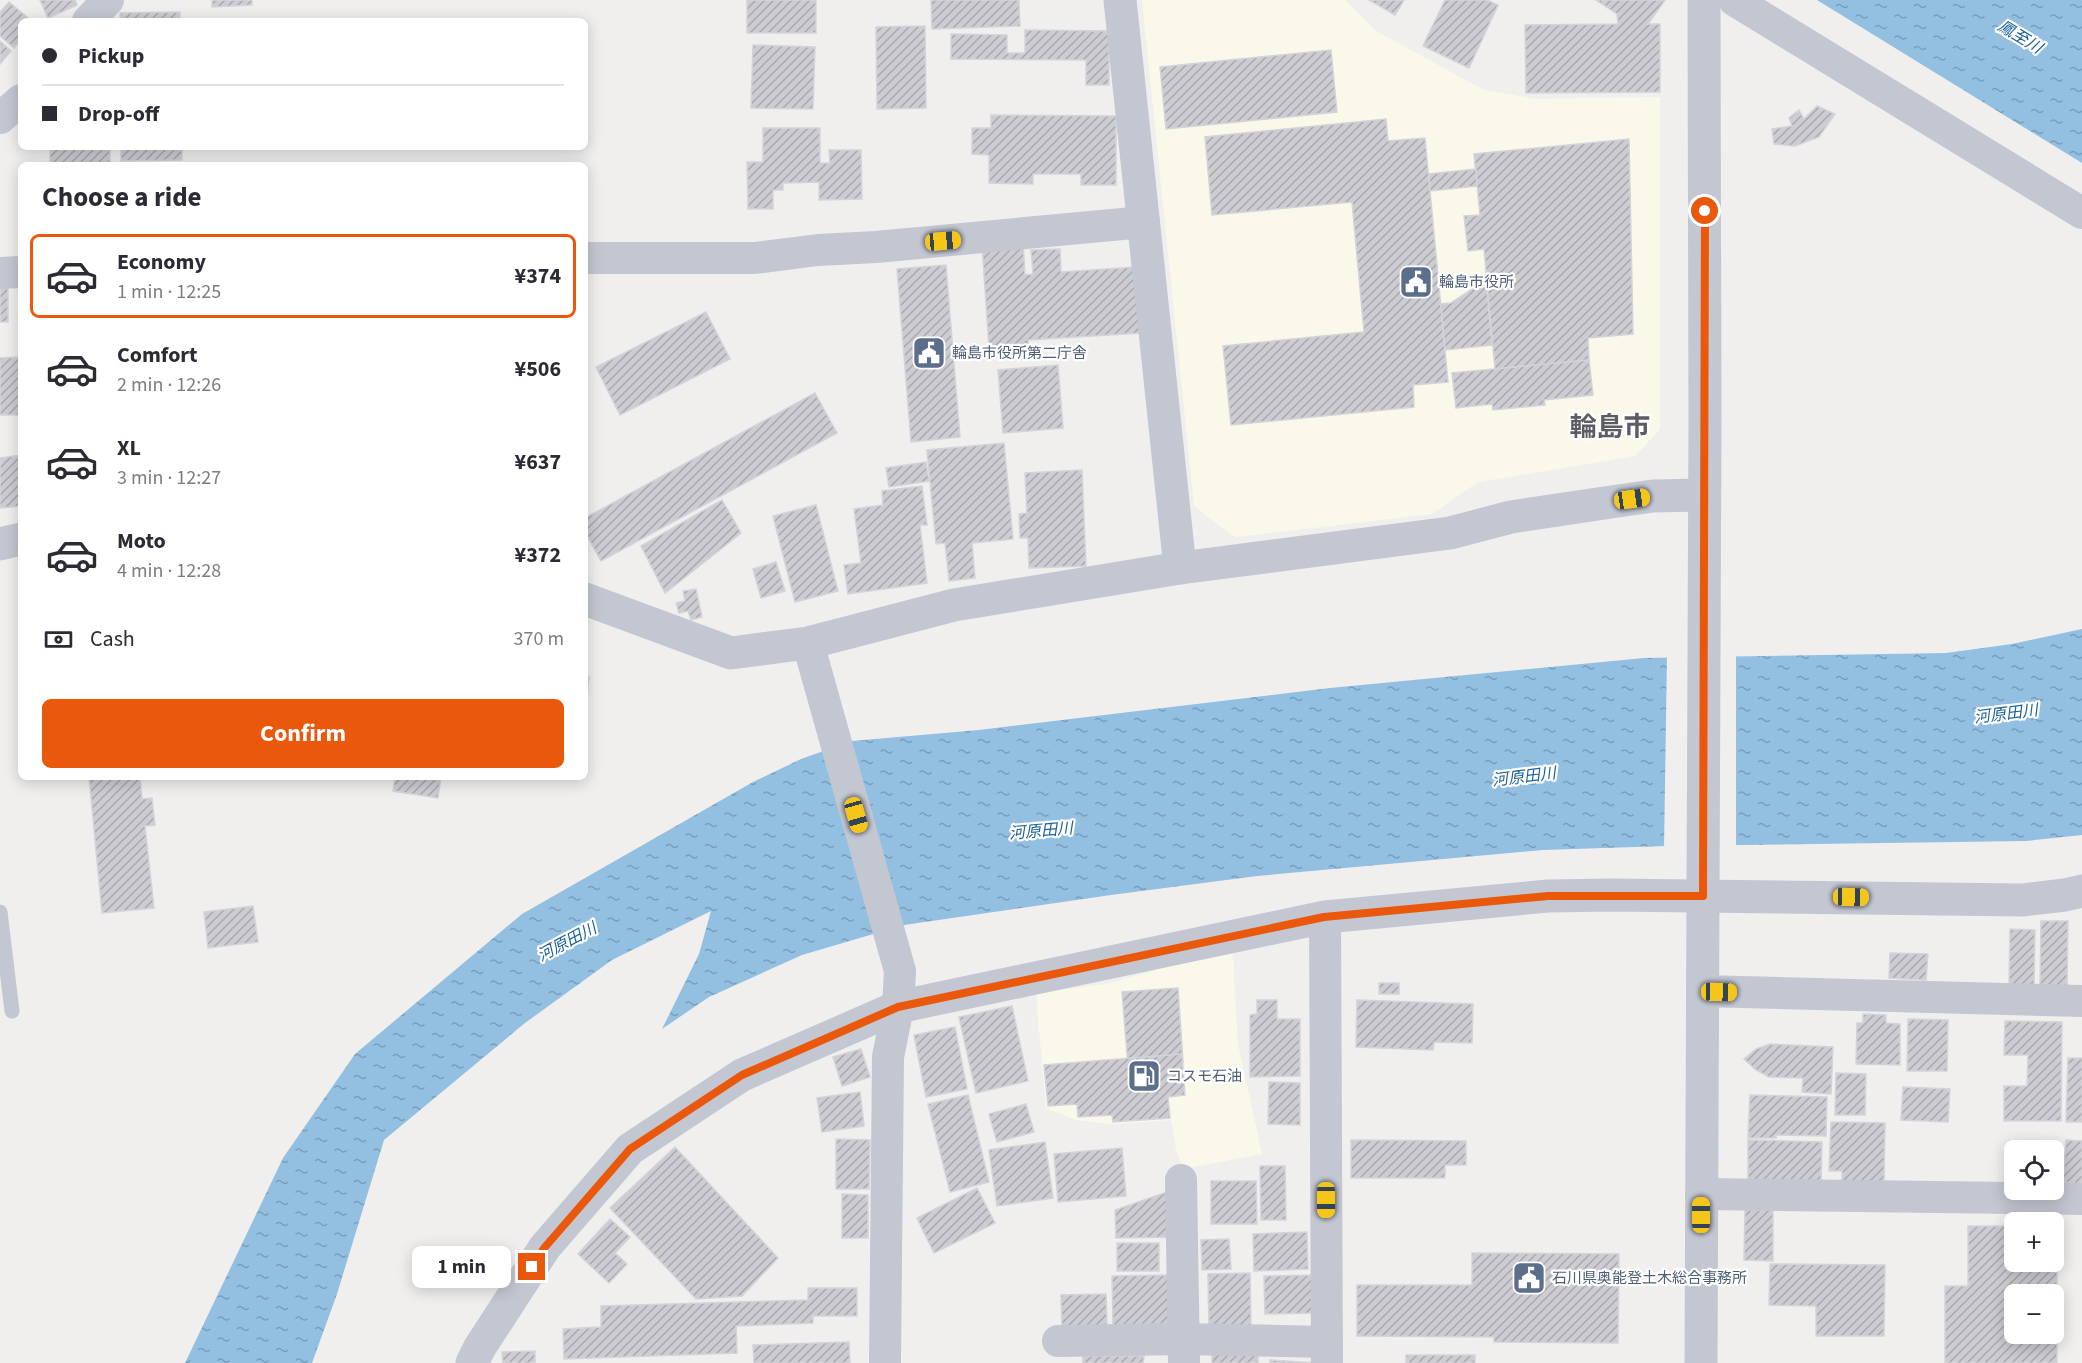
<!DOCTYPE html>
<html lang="en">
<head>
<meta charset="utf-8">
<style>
	body { margin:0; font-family:"Source Sans 3","Noto Sans JP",sans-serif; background:#f2f2f3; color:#2b2b33; height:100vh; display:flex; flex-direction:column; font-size:22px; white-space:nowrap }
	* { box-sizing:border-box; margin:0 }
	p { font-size:20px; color:#7c7c81 }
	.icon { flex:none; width:33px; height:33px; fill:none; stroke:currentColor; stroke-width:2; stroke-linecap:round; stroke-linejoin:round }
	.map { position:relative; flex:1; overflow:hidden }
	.details { position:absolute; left:18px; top:162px; width:570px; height:618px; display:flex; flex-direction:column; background:#fff; border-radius:9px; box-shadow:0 3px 15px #0003 }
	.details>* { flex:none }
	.hud { position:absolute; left:18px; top:18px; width:570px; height:132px; border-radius:9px; box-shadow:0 3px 15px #0003; display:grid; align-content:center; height:132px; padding:0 24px; background:#fff }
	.tools { position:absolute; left:2004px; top:1140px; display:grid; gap:12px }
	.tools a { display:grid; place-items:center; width:60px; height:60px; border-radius:9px; background:#fff; box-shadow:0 3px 15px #0003; font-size:30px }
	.end { position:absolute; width:27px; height:27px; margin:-14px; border:8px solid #ea580c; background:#fff; box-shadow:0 0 0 3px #fff }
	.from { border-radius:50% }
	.bubble { position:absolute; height:42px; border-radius:9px; background:#fff; box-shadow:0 3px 15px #0003; font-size:20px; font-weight:700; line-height:42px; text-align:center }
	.car { position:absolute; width:18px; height:36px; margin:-18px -9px; border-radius:8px; box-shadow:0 0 4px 2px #0007; background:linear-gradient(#f5c518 24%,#345 0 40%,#f5c518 0 76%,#345 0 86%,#f5c518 0) }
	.hud b { display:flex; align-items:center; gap:21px; height:57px; font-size:22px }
	.hud b+b { border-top:2px solid #e1e1e2 }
	.hud i { width:15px; height:15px; background:#2b2b33 }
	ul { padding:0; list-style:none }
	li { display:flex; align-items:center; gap:18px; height:84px; margin:0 12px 9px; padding:0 12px; border:3px solid transparent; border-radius:9px }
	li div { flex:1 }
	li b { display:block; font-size:22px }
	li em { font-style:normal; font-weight:700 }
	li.active { border-color:#ea580c }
	li>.icon { width:54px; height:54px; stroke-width:1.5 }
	h2 { padding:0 24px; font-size:27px; line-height:72px }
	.pay { display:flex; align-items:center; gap:15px; height:66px; padding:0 24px; font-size:22px }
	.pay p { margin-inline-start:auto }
	.cta { display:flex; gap:12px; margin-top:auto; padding:12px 24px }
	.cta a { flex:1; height:69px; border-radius:9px; background:#ea580c; color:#fff; font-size:24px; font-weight:700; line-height:69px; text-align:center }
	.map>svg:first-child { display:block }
</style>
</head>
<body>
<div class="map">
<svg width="2082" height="1363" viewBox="0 0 2082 1363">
	<defs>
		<pattern id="water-ripples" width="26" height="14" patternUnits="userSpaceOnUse" patternTransform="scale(1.5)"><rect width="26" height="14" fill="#93bfe1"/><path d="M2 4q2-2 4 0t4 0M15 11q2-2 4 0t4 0" fill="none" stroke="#7a9db9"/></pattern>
		<pattern id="building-hatch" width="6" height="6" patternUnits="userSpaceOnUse" patternTransform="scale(1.5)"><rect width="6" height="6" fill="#ccccd2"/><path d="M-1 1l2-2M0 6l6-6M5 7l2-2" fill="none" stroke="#a8a8ad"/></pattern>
	</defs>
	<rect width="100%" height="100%" fill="#f0efee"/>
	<!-- commercial -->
	<g fill="#faf9e9">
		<polygon points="1142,0 1345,0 1376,31 1484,90 1536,99 1660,97 1660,429 1635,456 1478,482 1432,514 1235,537 1205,515 1194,505"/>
		<polygon points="1232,944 1238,1044 1262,1154 1183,1169 1176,1149 1171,1120 1111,1124 1076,1120 1046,1108 1036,993 1106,984 1150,972 1200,952"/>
	</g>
	<!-- water -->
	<g fill="url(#water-ripples)">
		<polygon points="1817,0 2082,0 2082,163"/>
		<polygon points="2082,629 2082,835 2026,841 1666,846 1543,850 1257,876 1111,895 904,925 802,955 709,997 662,1029 699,954 711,911 612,960 525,1023 384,1140 337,1294 312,1363 185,1363 283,1158 355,1054 522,914 753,782 801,759 852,741 979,730 1330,688 1644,658 1946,653 2012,644"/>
	</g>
	<!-- pier -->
	<polygon fill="#f0efee" points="1736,652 1736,847 1664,849 1667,654"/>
	<!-- building -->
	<g fill="url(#building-hatch)" stroke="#d3d3d9" stroke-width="1.5" fill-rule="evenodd">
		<polygon points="40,0 75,0 77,5 48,18"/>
		<polygon points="212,0 252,0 252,5 212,7"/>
		<rect x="747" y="0" width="69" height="33"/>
		<polygon points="931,0 1019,0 1020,26 932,29"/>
		<polygon points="1369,0 1404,0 1395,15"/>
		<polygon points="1445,0 1487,0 1498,5 1469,68 1423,46"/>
		<polygon points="1596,0 1665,0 1648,24 1660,24 1660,92 1526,93 1525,25 1618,24 1617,14"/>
		<polygon points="9,2 32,21 21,21 21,39 14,48 0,36 0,12"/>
		<polygon points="180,12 180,21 120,21 120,13"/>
		<polygon points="925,26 926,108 877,109 876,27"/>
		<polygon points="1025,30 1109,31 1109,85 1086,85 1086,60 951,59 951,34 1007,35 1007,53 1025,53"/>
		<polygon points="0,41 11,51 0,64"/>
		<polygon points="753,45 815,47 813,109 751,108"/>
		<polygon points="1331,50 1337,112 1166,129 1160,67"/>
		<polygon points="1817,106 1835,114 1819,137 1795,146 1774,144 1772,129 1792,126 1789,118 1799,110 1804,119"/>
		<polygon points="991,115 1116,116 1116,185 1081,185 1081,174 1033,174 1033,184 989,183 989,155 972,154 972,128 991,128"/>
		<polygon points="1386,119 1388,141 1425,138 1448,382 1413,385 1414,407 1231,425 1223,346 1364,332 1352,202 1212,215 1205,137"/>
		<polygon points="763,128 820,128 820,163 830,163 829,150 861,150 862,199 819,200 819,182 783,183 783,190 773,190 773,209 748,209 747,162 763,162"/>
		<polygon points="1629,139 1633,334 1588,338 1589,360 1495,369 1484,249 1468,251 1464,216 1480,215 1474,154"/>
		<rect x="50" y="147" width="60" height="16"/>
		<polygon points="121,147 182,147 182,160 121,161"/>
		<polygon points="1476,169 1477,186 1430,191 1429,174"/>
		<polygon points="1023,242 1025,275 1033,274 1031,250 1060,249 1061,272 1136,267 1141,333 1028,340 1029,345 989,348 982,245"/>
		<polygon points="946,265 960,437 911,442 897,269"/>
		<polygon points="1486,280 1492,345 1445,350 1441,304 1451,303"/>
		<polygon points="0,284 8,285 8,322 0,322"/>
		<polygon points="706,312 730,359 620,415 596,367"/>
		<polygon points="20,357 21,415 0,415 0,358"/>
		<polygon points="1589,360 1593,395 1544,400 1545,405 1493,410 1492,404 1456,408 1452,373"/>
		<polygon points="1058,365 1063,428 1003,433 998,370"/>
		<polygon points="815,393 837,433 601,561 585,532 585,518"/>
		<polygon points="1004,443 1013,539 972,543 975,578 949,581 945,543 936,544 927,450"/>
		<polygon points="21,455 21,506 0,508 0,458"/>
		<polygon points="926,462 929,481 889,487 886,468"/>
		<polygon points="1082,470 1086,566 1029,568 1028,538 1020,538 1019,514 1027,513 1025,473"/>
		<polygon points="922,486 927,525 920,525 927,583 848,594 844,565 861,563 854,509 883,505 882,491"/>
		<polygon points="722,500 741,533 665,593 641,546"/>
		<polygon points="816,505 838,591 795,602 773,516"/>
		<polygon points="776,562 785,591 761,598 753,569"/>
		<polygon points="696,589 702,617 691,620 688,611 679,613 676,603 685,601 683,591"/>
		<polygon points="585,677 589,677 585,713"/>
		<polygon points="89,777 140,777 142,799 152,798 155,825 145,826 154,908 102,913"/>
		<polygon points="395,777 441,777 438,798 393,791"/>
		<polygon points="253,906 258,942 208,948 204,912"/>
		<polygon points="2041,921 2068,921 2067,986 2040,985"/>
		<polygon points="2010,929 2035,930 2034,987 2009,986"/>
		<polygon points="1890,953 1928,954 1926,980 1889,978"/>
		<rect x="1379" y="983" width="20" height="11"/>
		<polygon points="1178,988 1183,1062 1128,1066 1122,992"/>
		<polygon points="1257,1000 1277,1000 1277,1019 1300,1019 1300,1076 1250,1077 1250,1015 1257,1014"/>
		<polygon points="1357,1000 1473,1004 1472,1043 1434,1042 1433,1050 1356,1047"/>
		<polygon points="1012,1006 1028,1081 976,1093 959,1017"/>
		<polygon points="1863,1014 1886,1015 1886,1023 1900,1024 1900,1065 1856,1064 1857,1023 1863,1023"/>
		<polygon points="1908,1019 1948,1020 1947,1071 1907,1071"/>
		<polygon points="2005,1021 2062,1022 2061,1121 2004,1121 2004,1086 2027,1086 2028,1055 2004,1055"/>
		<polygon points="955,1027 967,1089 926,1097 914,1035"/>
		<polygon points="1770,1044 1833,1047 1831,1094 1802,1092 1803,1078 1769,1077 1756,1070 1744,1059 1756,1049"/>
		<polygon points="861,1049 870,1077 842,1086 833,1057"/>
		<polygon points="1182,1054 1185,1095 1168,1097 1170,1118 1113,1122 1112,1115 1078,1117 1077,1104 1048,1106 1044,1065"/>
		<polygon points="2068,1058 2082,1058 2082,1122 2066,1122"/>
		<polygon points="1836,1073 1866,1074 1865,1115 1835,1115"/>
		<polygon points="1269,1082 1300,1083 1300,1125 1268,1124"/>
		<polygon points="1903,1087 1950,1089 1948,1122 1901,1120"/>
		<polygon points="860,1092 864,1126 822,1132 817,1098"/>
		<polygon points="968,1095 989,1182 950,1192 928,1104"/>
		<polygon points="1750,1095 1827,1097 1826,1136 1776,1135 1776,1138 1748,1138"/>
		<polygon points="1026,1104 1034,1132 997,1142 989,1114"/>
		<polygon points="1831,1122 1885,1123 1884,1184 1842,1183 1842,1171 1829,1171"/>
		<polygon points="836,1139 870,1140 869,1189 836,1189"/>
		<polygon points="1351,1140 1466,1141 1466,1165 1445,1165 1445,1178 1351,1178"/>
		<polygon points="1748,1140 1822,1142 1821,1184 1748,1182"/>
		<polygon points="2066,1140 2082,1141 2082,1184 2063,1182"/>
		<polygon points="1045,1142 1053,1198 997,1206 989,1150"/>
		<polygon points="675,1147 778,1258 742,1296 696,1299 610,1208"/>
		<polygon points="1122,1148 1126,1196 1058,1202 1054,1154"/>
		<polygon points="1260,1166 1285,1166 1286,1220 1261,1220"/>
		<polygon points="1211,1181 1256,1181 1257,1224 1211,1224"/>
		<polygon points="977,1188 995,1223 934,1253 917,1218"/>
		<polygon points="1170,1191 1172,1237 1116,1238 1115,1210"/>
		<polygon points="842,1194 868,1195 868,1238 842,1238"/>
		<polygon points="1745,1210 1773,1210 1773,1261 1744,1260"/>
		<polygon points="610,1219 630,1237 615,1253 627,1264 609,1283 578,1254"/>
		<path d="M1968 1226H2014V1262H2054V1226H2057V1363H1945V1286H1968ZM2014 1294H2054V1334H2014Z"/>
		<polygon points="1307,1232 1308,1269 1254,1271 1253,1234"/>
		<polygon points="1229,1239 1231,1269 1202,1270 1201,1240"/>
		<rect x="1117" y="1243" width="42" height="28"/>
		<polygon points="1472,1253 1619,1254 1618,1343 1494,1342 1494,1337 1357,1336 1357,1285 1472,1285"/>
		<polygon points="1770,1264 1885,1265 1884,1336 1816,1336 1816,1306 1769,1305"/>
		<polygon points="1250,1273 1251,1327 1209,1328 1208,1274"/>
		<polygon points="1170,1275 1171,1324 1113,1325 1112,1276"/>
		<polygon points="1314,1275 1314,1313 1265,1314 1264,1276"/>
		<polygon points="808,1288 857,1288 857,1316 813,1316 813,1323 736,1326 737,1353 564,1359 563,1329 601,1327 601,1306 808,1300"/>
		<polygon points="1106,1294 1107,1326 1062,1326 1061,1295"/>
		<polygon points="849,1342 850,1363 754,1363 753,1345"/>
		<polygon points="535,1351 535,1363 503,1363 502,1352"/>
		<polygon points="1212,1351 1258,1352 1258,1363 1212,1363"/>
		<rect x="1406" y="1355" width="69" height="8"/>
		<polygon points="1083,1356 1144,1356 1143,1363 1083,1363"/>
		<polygon points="1270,1360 1317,1363 1270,1363"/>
	</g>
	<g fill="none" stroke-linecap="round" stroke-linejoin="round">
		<!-- service -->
		<polyline stroke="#c3c7d2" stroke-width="15" points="0,912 12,1011"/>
		<!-- minor -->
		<g stroke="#c3c7d2" stroke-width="32">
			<polyline points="1734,0 2082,213"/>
			<polyline points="88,21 108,0"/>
			<polyline points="0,118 21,100"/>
			<polyline points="585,258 755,258 818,250 876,247 1144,222"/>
			<polyline points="0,273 21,272"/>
			<polyline points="808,643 900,971 898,1007 888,1057 885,1363"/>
			<polyline points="1325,917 1327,1363"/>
			<polyline points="1702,991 2082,1001"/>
			<polyline points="1181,1180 1184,1363"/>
			<polyline points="1701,1194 2082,1199"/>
			<polyline points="1058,1341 1183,1339 1327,1342"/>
		</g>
		<!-- tertiary -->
		<g stroke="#c3c7d2" stroke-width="33">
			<polyline points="1120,0 1180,568"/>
			<polyline points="0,544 21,539"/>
			<polyline points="585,599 731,653 808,643 954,605 1180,568 1450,533 1511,517 1611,502 1653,496 1704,495"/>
			<polyline points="472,1363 480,1347 545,1247 630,1149 742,1075 898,1007 1325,917 1548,896 1612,895 2023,900 2065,895 2082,891"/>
			<polyline points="1701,1363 1705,422 1704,0"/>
		</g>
	</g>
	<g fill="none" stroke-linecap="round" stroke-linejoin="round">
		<!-- route -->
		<polyline stroke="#ea580c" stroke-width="8" points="532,1267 545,1247 630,1149 742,1075 898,1007 1324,917 1548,896 1703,896 1705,211"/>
	</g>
	<!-- icons -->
	<defs>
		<g id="civic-square" transform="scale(1.725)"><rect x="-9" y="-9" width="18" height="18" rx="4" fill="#5c6f8a" stroke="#fff"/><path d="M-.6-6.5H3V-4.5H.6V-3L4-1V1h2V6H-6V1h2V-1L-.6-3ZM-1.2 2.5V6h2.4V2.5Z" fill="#fff"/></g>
		<g id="fuel-square" transform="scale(1.725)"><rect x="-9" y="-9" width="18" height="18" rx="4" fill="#5c6f8a" stroke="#fff"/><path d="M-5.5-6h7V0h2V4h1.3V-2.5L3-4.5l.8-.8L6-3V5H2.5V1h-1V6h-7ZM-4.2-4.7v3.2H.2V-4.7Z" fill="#fff"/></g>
	</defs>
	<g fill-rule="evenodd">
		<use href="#civic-square" x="1416" y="282"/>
		<use href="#civic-square" x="929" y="353"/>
		<use href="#fuel-square" x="1144" y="1076"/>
		<use href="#civic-square" x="1529" y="1278"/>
	</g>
	<g text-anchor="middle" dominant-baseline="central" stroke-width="4.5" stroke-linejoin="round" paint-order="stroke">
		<!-- service labels -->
		<g font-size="15" fill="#4e5e75" stroke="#fff" text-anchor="start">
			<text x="1439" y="282">輪島市役所</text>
			<text x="952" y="353">輪島市役所第二庁舎</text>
			<text x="1167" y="1076">コスモ石油</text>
			<text x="1552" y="1278">石川県奥能登土木総合事務所</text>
		</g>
		<!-- water labels -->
		<g font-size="16" font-style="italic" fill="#1c6298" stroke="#fff">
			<text transform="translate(2020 37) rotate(31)">鳳至川</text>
			<text transform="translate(2006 714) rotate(-7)">河原田川</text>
			<text transform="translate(1524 777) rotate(-7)">河原田川</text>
			<text transform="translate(1041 831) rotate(-5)">河原田川</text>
			<text transform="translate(567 942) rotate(-28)">河原田川</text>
		</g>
		<!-- town labels -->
		<g font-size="27" font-weight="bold" fill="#5c5d62" stroke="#fff">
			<text x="1610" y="427">輪島市</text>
		</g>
	</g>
</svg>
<div class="tools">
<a><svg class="icon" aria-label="locate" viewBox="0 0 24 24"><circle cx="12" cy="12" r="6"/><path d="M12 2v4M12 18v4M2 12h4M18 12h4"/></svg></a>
<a>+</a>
<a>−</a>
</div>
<i class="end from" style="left:1705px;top:211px"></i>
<i class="end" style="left:532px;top:1267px"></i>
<div class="bubble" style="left:412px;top:1246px;width:99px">1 min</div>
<i class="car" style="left:943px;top:241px;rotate:85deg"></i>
<i class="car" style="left:1632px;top:499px;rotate:82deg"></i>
<i class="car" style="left:856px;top:815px;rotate:164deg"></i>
<i class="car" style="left:1851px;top:897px;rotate:91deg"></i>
<i class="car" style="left:1719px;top:992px;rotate:91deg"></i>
<i class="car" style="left:1326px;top:1200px;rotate:180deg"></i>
<i class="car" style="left:1701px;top:1215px;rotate:0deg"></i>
<div class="hud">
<b><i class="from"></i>Pickup</b>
<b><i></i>Drop-off</b>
</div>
<section class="details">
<h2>Choose a ride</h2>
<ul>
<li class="active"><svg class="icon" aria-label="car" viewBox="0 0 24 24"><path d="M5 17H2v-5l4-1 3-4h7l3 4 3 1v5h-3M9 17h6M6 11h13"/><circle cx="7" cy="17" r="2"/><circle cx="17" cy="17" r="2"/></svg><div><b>Economy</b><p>1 min · 12:25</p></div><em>¥374</em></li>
<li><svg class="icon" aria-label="car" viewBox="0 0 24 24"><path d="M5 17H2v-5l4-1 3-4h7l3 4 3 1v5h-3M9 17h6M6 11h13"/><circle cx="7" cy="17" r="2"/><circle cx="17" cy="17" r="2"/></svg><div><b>Comfort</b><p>2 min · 12:26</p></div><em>¥506</em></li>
<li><svg class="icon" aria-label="car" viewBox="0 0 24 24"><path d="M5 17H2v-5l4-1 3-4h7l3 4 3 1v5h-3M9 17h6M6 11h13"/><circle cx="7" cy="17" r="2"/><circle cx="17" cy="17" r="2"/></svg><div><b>XL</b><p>3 min · 12:27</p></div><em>¥637</em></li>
<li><svg class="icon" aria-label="car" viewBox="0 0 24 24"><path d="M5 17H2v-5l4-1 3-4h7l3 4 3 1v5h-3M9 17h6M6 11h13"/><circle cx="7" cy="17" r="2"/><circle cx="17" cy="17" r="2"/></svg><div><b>Moto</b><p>4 min · 12:28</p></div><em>¥372</em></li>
</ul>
<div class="pay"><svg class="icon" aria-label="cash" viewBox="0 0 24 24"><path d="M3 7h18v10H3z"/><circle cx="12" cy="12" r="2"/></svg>Cash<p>370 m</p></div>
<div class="cta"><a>Confirm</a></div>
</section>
</div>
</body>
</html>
